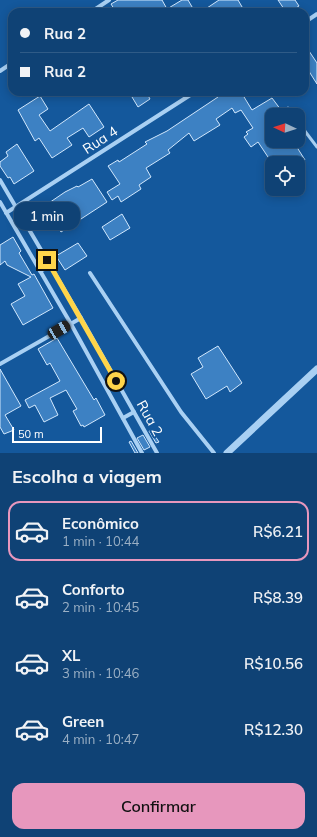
<!DOCTYPE html>
<html lang="pt">
<head>
<meta charset="utf-8">
<style>
	body { margin:0; font-family:Mulish,sans-serif; background:#1d4d7d; color:#f1f3f6; height:100vh; display:flex; flex-direction:column; font-size:15px; white-space:nowrap }
	* { box-sizing:border-box; margin:0 }
	p { font-size:13px; color:#9bb0c5 }
	.icon { flex:none; width:22px; height:22px; fill:none; stroke:currentColor; stroke-width:2; stroke-linecap:round; stroke-linejoin:round }
	.map { position:relative; height:453px; overflow:hidden }
	.panel { display:flex; flex-direction:column; background:#0f4275; flex:1 }
	.panel>* { flex:none }
	.banner { position:absolute; left:8px; top:8px; width:301px; height:88px; border-radius:12px; box-shadow:0 2px 10px #0003,0 0 0 1px #2f5b87; display:grid; align-content:center; height:88px; padding:0 12px; background:#0f4275 }
	.needle { width:26px; rotate:274deg }
	.controls { position:absolute; left:265px; top:108px; display:grid; gap:8px }
	.controls a { display:grid; place-items:center; width:40px; height:40px; border-radius:8px; background:#0f4275; box-shadow:0 2px 10px #0003,0 0 0 1px #2f5b87; font-size:20px }
	.scale { position:absolute; left:12px; bottom:10px; width:90px; box-sizing:border-box; padding-left:4px; border:2px solid #fff; border-top:0; font-size:11px; line-height:14px; white-space:nowrap; color:#fff; -webkit-text-stroke:3px #14589c; paint-order:stroke }
	.end { position:absolute; width:18px; height:18px; margin:-9px; border:5px solid #ffd54a; background:#111; box-shadow:0 0 0 2px #111 }
	.from { border-radius:50% }
	.bubble { position:absolute; height:28px; border-radius:12px; background:#0f4275; box-shadow:0 2px 10px #0003,0 0 0 1px #2f5b87; font-size:13px; font-weight:600; line-height:28px; text-align:center }
	.car { position:absolute; width:12px; height:24px; margin:-12px -6px; border-radius:5px; box-shadow:0 0 3px 1px #0007; background:linear-gradient(#222 24%,#8ab4d8 0 40%,#222 0 76%,#8ab4d8 0 86%,#222 0) }
	.banner b { display:flex; align-items:center; gap:14px; height:38px; font-size:15px }
	.banner b+b { border-top:1px solid #2f5b87 }
	.banner i { width:10px; height:10px; background:#f1f3f6 }
	ul { padding:0; list-style:none }
	li { display:flex; align-items:center; gap:12px; height:60px; margin:0 8px 6px; padding:0 4px; border:2px solid transparent; border-radius:12px }
	li div { flex:1 }
	li b { display:block; font-size:15px }
	li em { font-style:normal; font-weight:600 }
	li.current { border-color:#e797bd }
	li>.icon { width:36px; height:36px; stroke-width:1.5 }
	h2 { padding:0 12px; font-size:18px; line-height:48px }
	.action { display:flex; gap:8px; margin-top:auto; padding:8px 12px }
	.action a { flex:1; height:46px; border-radius:12px; background:#e797bd; color:#111; font-size:16px; font-weight:600; line-height:46px; text-align:center }
	.map>svg:first-child { display:block }
</style>
</head>
<body>
<div class="map">
<svg width="317" height="453" viewBox="0 0 317 453">
	<rect width="100%" height="100%" fill="#14589c"/>
	<!-- building -->
	<g fill="#3d81c3" stroke="#d2e8fd">
		<polygon points="118,0 162,0 167,9 182,0 188,0 195,12 116,12 111,4"/>
		<polygon points="219,0 238,0 245,12 201,12"/>
		<polygon points="278,0 295,0 299,6 289,12 286,12"/>
		<polygon points="305,45 317,63 317,84 305,65"/>
		<polygon points="129,92 146,92 150,99 138,107"/>
		<polygon points="216,92 241,92 252,110 272,98 281,110 272,115 272,141 293,141 305,160 300,163 272,163 258,142 251,147 244,137 248,134 246,132 253,128 241,110 235,113 232,108 216,119 220,125 194,141 189,133 168,150 170,153 146,168 151,177 139,185 141,189 121,202 118,196 112,200 107,192 120,184 108,166 118,160 119,162 147,144 145,142 167,131 218,97"/>
		<polygon points="40,96 48,109 39,115 50,131 89,104 104,127 89,137 83,128 67,138 72,145 52,158 39,138 35,141 18,110"/>
		<polygon points="17,144 34,171 14,184 10,177 8,178 0,166 0,162 8,156 6,152"/>
		<polygon points="92,179 107,202 61,232 49,214 47,215 43,207 65,192 77,186 78,187"/>
		<polygon points="122,214 130,228 110,240 102,227"/>
		<polygon points="13,237 21,251 19,253 32,275 34,274 53,308 23,325 11,304 25,296 18,284 31,277 7,265 5,261 0,265 0,245"/>
		<polygon points="78,243 87,256 65,270 56,256"/>
		<polygon points="57,338 94,400 96,398 105,415 84,427 83,425 81,426 73,411 77,409 66,390 50,398 58,415 44,422 35,405 29,408 25,400 60,381 50,363 47,365 38,349"/>
		<polygon points="218,346 242,383 230,392 227,386 206,399 191,374 203,367 198,358"/>
		<polygon points="0,369 21,406 5,415 14,430 4,434 0,427"/>
		<polygon points="151,430 159,442 156,443 149,431"/>
		<polygon points="143,435 150,447 144,450 137,438"/>
		<polygon points="131,441 138,453 135,453 129,442"/>
	</g>
	<g fill="none" stroke-linecap="round" stroke-linejoin="round">
		<!-- service -->
		<g stroke="#a9d0f3" stroke-width="3">
			<polyline points="288,108 293,115"/>
			<polyline points="298,122 317,147"/>
		</g>
		<!-- minor -->
		<g stroke="#a9d0f3" stroke-width="4">
			<polyline points="91,12 109,0"/>
			<polyline points="305,22 317,14"/>
			<polyline points="0,71 12,63"/>
			<polyline points="0,180 81,318 157,453"/>
			<polyline points="0,202 71,324 142,453"/>
			<polyline points="6,213 195,92"/>
			<polyline points="40,271 51,266"/>
			<polyline points="90,273 181,412 214,453"/>
			<polyline points="0,364 81,318"/>
			<polyline points="123,418 134,412"/>
		</g>
		<!-- tertiary -->
		<polyline stroke="#a9d0f3" stroke-width="7" points="227,453 317,369"/>
	</g>
	<g fill="none" stroke-linecap="round" stroke-linejoin="round">
		<!-- route -->
		<polyline stroke="#ffd54a" stroke-width="5" points="47,260 116,381"/>
	</g>
	<g text-anchor="middle" dominant-baseline="central" stroke-width="4" stroke-linejoin="round" paint-order="stroke">
		<!-- street labels -->
		<g font-size="14" fill="#fff" stroke="#14589c">
			<text transform="translate(100 140) rotate(-33)">Rua 4</text>
			<text transform="translate(150 418) rotate(61)">Rua 2</text>
		</g>
	</g>
</svg>
<div class="controls">
<a><svg class="needle" viewBox="-14 -14 28 28"><path d="M0-13l5 13h-10z" fill="#e53935"/><path d="M0 13l5-13h-10z" fill="#9bb0c5"/></svg></a>
<a><svg class="icon" aria-label="locate" viewBox="0 0 24 24"><circle cx="12" cy="12" r="6"/><path d="M12 2v4M12 18v4M2 12h4M18 12h4"/></svg></a>
</div>
<div class="scale">50 m</div>
<i class="end from" style="left:116px;top:381px"></i>
<i class="end" style="left:47px;top:260px"></i>
<div class="bubble" style="left:14px;top:202px;width:66px">1 min</div>
<i class="car" style="left:59px;top:330px;rotate:60deg"></i>
<div class="banner">
<b><i class="from"></i>Rua 2</b>
<b><i></i>Rua 2</b>
</div>
</div>
<section class="panel">
<h2>Escolha a viagem</h2>
<ul>
<li class="current"><svg class="icon" aria-label="car" viewBox="0 0 24 24"><path d="M5 17H2v-5l4-1 3-4h7l3 4 3 1v5h-3M9 17h6M6 11h13"/><circle cx="7" cy="17" r="2"/><circle cx="17" cy="17" r="2"/></svg><div><b>Econômico</b><p>1 min · 10:44</p></div><em>R$6.21</em></li>
<li><svg class="icon" aria-label="car" viewBox="0 0 24 24"><path d="M5 17H2v-5l4-1 3-4h7l3 4 3 1v5h-3M9 17h6M6 11h13"/><circle cx="7" cy="17" r="2"/><circle cx="17" cy="17" r="2"/></svg><div><b>Conforto</b><p>2 min · 10:45</p></div><em>R$8.39</em></li>
<li><svg class="icon" aria-label="car" viewBox="0 0 24 24"><path d="M5 17H2v-5l4-1 3-4h7l3 4 3 1v5h-3M9 17h6M6 11h13"/><circle cx="7" cy="17" r="2"/><circle cx="17" cy="17" r="2"/></svg><div><b>XL</b><p>3 min · 10:46</p></div><em>R$10.56</em></li>
<li><svg class="icon" aria-label="car" viewBox="0 0 24 24"><path d="M5 17H2v-5l4-1 3-4h7l3 4 3 1v5h-3M9 17h6M6 11h13"/><circle cx="7" cy="17" r="2"/><circle cx="17" cy="17" r="2"/></svg><div><b>Green</b><p>4 min · 10:47</p></div><em>R$12.30</em></li>
</ul>
<div class="action"><a>Confirmar</a></div>
</section>
</body>
</html>
